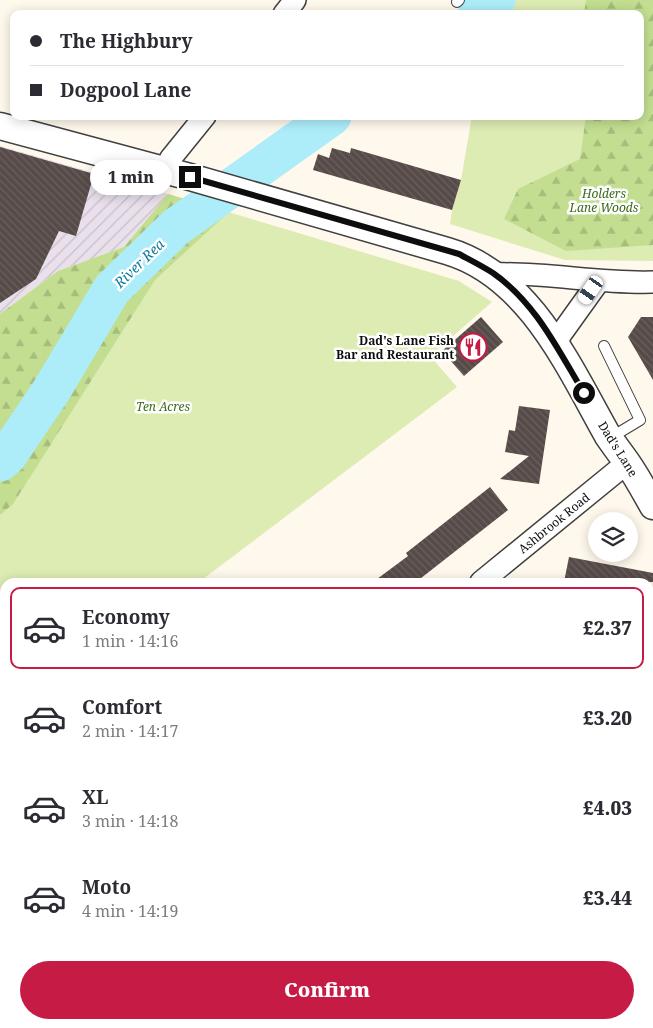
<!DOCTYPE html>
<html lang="en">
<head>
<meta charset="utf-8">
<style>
	body { margin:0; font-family:"Noto Serif",serif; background:#f7f7f7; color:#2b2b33; height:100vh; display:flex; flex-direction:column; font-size:19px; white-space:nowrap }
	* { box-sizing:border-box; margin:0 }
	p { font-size:16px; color:#7c7c81 }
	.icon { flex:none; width:28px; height:28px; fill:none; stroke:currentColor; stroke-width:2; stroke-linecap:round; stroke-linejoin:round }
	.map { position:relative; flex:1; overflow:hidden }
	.panel { position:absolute; left:0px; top:578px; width:654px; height:451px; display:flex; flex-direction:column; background:#fff; border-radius:15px 15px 0 0; box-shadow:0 2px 12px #0003 }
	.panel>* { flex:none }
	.top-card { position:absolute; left:10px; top:10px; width:634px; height:110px; border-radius:10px; box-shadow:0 2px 12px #0003; display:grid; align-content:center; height:110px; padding:0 20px; background:#fff }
	.controls { position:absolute; left:588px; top:512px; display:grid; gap:10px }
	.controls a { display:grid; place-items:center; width:50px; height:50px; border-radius:50%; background:#fff; box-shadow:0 2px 12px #0003; font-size:25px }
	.end { position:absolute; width:22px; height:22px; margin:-11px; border:6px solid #0d0d0d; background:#fff; box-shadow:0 0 0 2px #fff }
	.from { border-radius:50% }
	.bubble { position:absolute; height:35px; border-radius:18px; background:#fff; box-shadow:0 2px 12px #0003; font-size:16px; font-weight:800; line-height:35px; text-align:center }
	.car { position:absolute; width:15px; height:30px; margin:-15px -8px; border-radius:6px; box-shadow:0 0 4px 1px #0007; background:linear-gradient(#fff 24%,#345 0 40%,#fff 0 76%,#345 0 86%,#fff 0) }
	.top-card b { display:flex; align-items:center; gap:18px; height:48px; font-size:19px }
	.top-card b+b { border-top:1px solid #e1e1e2 }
	.top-card i { width:12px; height:12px; background:#2b2b33 }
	ul { padding:9px 0 0; list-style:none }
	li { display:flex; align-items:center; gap:15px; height:82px; margin:0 10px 8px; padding:0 10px; border:2px solid transparent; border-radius:10px }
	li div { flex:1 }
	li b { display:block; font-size:19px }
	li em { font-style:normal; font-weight:800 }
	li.current { border-color:#c61b45 }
	li>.icon { width:45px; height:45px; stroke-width:1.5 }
	.primary-button { display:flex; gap:10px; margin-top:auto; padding:10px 20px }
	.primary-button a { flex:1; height:58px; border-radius:30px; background:#c61b45; color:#fff; font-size:20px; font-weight:800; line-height:58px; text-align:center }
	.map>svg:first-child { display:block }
</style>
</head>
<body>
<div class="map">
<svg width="653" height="1028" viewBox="0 0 653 1028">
	<defs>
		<pattern id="industrial-furrows" width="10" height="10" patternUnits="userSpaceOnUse" patternTransform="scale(1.25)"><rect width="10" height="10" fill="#e9e0ec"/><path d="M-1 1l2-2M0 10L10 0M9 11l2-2" fill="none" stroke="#c7bfc9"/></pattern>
		<pattern id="forest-firs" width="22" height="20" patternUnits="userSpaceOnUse" patternTransform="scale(1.25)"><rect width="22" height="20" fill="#c3de91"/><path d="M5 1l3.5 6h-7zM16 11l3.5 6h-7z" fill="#a6bd7c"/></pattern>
		<pattern id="building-back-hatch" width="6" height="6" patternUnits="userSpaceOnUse" patternTransform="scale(1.25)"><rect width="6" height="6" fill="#564b48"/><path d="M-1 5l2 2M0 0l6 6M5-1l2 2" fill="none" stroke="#69605e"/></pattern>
	</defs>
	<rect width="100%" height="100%" fill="#fff8ec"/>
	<!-- industrial -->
	<polygon fill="url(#industrial-furrows)" points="0,146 168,194 124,247 58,271 0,314"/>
	<!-- green -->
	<g fill="#dcecb3">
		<polygon points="496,0 653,0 653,261 565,260 450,224 452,210 461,180 472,116 640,116 640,14 491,14 494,2"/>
		<polygon points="168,194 459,281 492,302 430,356 457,387 199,582 5,582 5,725 0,728 0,314 58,271 124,247"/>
	</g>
	<!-- forest -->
	<g fill="url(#forest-firs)">
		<polygon points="586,0 653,0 653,245 566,251 504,219 518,189 580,159 586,116 640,116 640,14 584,14"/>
		<polygon points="168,194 229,212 155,280 13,504 0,515 0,314 58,271 124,247"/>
	</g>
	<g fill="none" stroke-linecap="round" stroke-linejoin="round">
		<!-- river -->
		<g stroke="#adedfa" stroke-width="39">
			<polyline points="477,14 496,0"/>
			<polyline points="0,462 7,456 51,391 112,289 176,227 332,116"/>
		</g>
	</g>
	<!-- building -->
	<g fill="url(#building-back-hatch)">
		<polygon points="0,147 94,174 76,236 59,231 36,279 0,303"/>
		<polygon points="332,148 350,153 351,148 461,180 452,210 313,170 318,154 329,158"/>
		<polygon points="481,317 503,342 464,376 442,351"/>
		<polygon points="641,317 653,317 653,380 628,337"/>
		<polygon points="519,406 550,410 539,484 500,479 529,456 505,452 509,430 515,431"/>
		<polygon points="490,487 508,510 416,582 373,582 408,556 406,553"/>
		<polygon points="569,557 653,573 653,582 564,582"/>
	</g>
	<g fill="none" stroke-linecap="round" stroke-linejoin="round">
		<!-- service casing -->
		<g stroke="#404040" stroke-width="12">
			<g id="service">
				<polyline points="457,2 459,0"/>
				<polyline points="604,346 640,420 610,438"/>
			</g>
		</g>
		<!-- minor casing -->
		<g stroke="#404040" stroke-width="24">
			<g id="minor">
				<polyline points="284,14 295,0"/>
				<polyline points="164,171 171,158 205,116"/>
				<path d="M493 274C547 272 599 284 653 282"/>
				<polyline points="555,345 561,334 599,281"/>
				<polyline points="481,582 617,471 628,465"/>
				<polyline points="649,826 653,822"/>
				<polyline points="0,918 5,914"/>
				<polyline points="551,1024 554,1028"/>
				<polyline points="401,1028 407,1024"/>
			</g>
		</g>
		<!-- tertiary casing -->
		<g stroke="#404040" stroke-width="29">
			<path id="tertiary" d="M0 126 190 177 447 251C529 275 569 367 608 436 614 445 621 454 628 464 637 477 645 492 653 506"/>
		</g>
		<!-- service -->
		<use href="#service" stroke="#fff" stroke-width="10"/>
		<!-- minor -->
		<use href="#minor" stroke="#fff" stroke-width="21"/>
		<!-- tertiary -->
		<use href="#tertiary" stroke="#fff" stroke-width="26"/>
	</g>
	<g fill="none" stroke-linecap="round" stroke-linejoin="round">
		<!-- route -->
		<path stroke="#0d0d0d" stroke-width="6" d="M190 177 459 254C470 260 482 266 493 273 536 303 558 350 584 393"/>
	</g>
	<!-- icons -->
	<defs>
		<g id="restaurant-ring" transform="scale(1.4375)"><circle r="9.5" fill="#fff" stroke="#c61b45" stroke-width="1.5"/><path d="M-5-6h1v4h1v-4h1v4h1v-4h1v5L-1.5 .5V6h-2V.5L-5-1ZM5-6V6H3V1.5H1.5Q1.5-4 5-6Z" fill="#c61b45"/></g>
	</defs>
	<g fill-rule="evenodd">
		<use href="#restaurant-ring" x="473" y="347"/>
	</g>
	<g text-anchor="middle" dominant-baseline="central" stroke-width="5" stroke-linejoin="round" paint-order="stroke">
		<!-- park labels -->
		<g font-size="12" font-style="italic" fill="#396919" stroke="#fff">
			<text x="604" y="193">Holders<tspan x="604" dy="14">Lane Woods</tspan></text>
			<text x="163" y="406">Ten Acres</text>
		</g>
		<!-- poi labels -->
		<g font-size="12" font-weight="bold" fill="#0d0d0d" stroke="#fff" text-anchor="end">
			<text x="454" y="340">Dad's Lane Fish<tspan x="454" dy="14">Bar and Restaurant</tspan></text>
		</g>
		<!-- street labels -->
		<g font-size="12" fill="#0d0d0d" stroke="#fff">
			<text transform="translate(618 449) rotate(58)">Dad's Lane</text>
			<text transform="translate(554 523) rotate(-39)">Ashbrook Road</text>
		</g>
		<!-- water labels -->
		<g font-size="14" font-style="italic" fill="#0e7ca0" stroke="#fff">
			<text transform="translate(139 263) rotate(-44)">River Rea</text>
		</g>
	</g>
</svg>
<div class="controls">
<a><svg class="icon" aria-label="layers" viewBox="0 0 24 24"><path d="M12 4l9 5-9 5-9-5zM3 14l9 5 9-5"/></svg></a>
</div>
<i class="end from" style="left:584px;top:393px"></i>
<i class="end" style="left:190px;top:177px"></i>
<div class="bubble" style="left:90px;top:160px;width:82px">1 min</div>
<i class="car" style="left:591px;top:290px;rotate:215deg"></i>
<div class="top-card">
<b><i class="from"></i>The Highbury</b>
<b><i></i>Dogpool Lane</b>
</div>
<section class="panel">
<ul>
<li class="current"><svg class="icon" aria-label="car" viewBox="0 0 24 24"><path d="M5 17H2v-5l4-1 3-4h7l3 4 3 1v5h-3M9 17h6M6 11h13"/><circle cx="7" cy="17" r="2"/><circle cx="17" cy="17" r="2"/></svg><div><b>Economy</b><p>1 min · 14:16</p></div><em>£2.37</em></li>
<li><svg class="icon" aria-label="car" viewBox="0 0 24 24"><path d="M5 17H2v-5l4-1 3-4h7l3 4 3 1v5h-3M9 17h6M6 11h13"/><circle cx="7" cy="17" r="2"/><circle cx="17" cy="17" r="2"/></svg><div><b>Comfort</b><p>2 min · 14:17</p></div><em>£3.20</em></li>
<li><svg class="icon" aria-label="car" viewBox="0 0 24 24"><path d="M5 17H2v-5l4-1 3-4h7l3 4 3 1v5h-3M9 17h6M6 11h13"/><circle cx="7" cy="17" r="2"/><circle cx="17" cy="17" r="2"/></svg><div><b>XL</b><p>3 min · 14:18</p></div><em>£4.03</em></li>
<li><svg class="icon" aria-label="car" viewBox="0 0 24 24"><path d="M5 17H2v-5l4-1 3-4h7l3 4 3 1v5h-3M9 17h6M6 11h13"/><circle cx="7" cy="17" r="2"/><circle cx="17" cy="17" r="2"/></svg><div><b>Moto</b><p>4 min · 14:19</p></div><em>£3.44</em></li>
</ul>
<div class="primary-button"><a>Confirm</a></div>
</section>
</div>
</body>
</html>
